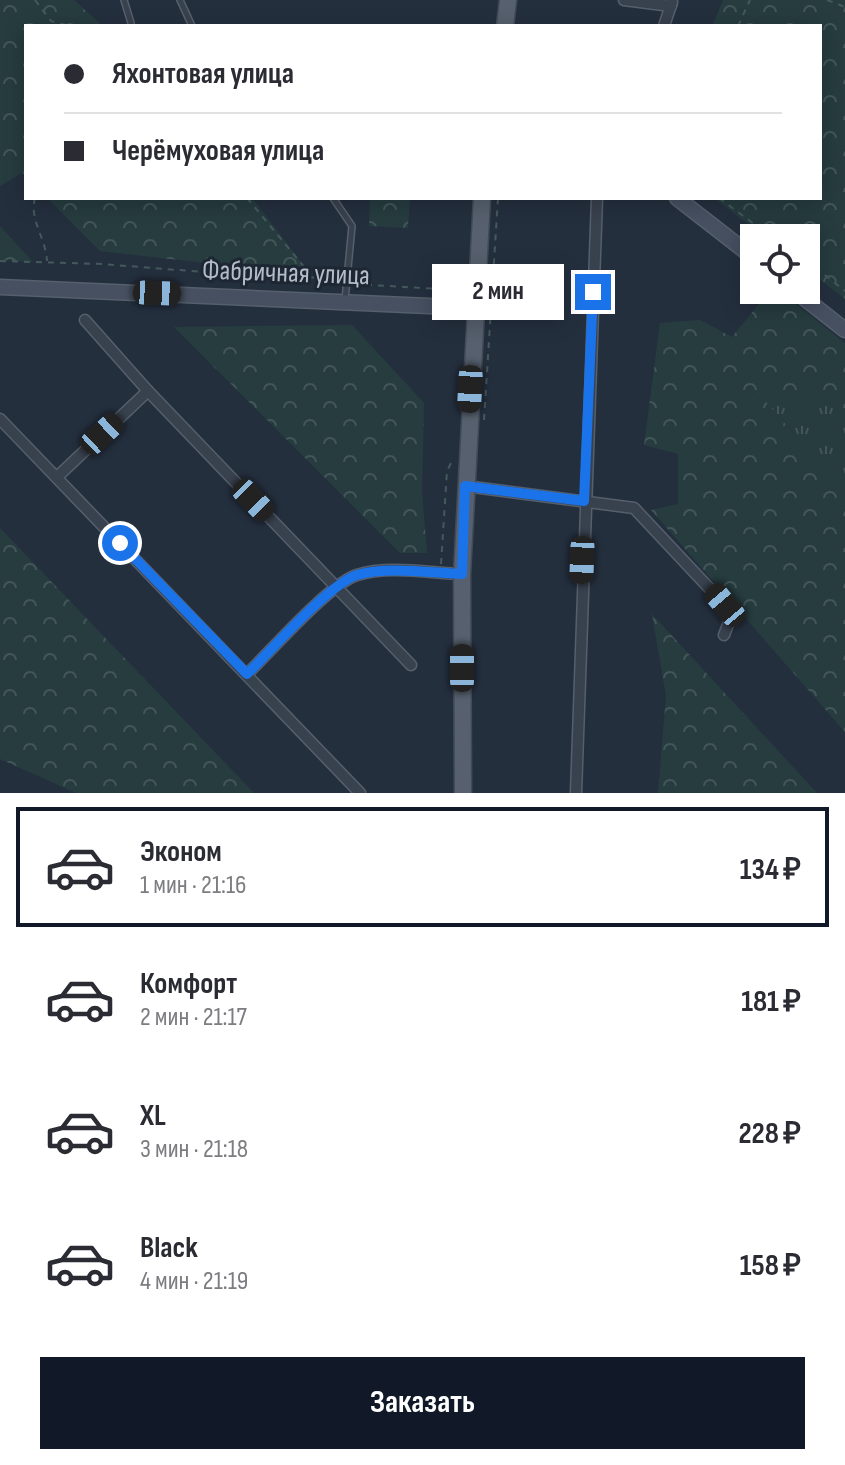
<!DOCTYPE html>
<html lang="ru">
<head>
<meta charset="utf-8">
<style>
	body { margin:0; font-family:"Sofia Sans Condensed",sans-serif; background:#f2f2f3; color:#2b2b33; height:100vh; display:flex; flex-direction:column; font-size:30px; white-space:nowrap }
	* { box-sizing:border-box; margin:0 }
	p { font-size:26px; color:#7c7c81 }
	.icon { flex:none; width:44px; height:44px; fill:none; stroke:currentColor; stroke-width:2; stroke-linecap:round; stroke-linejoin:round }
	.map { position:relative; height:793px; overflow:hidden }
	.details { display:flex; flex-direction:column; background:#fff; flex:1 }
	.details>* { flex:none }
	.hud { position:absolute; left:24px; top:24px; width:798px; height:176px; border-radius:0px; box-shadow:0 4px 20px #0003; display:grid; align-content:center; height:176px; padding:0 40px; background:#fff }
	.fabs { position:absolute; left:740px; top:224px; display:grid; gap:16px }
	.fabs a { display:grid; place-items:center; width:80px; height:80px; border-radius:0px; background:#fff; box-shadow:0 4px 20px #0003; font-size:40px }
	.end { position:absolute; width:36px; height:36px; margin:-18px; border:10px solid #1a73e8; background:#fff; box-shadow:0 0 0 4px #fff }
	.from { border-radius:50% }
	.bubble { position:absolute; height:56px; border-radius:0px; background:#fff; box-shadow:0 4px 20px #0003; font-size:26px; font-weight:700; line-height:56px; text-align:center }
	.car { position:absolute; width:24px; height:48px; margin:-24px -12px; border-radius:10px; box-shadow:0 0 6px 2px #0007; background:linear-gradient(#222 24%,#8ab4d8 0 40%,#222 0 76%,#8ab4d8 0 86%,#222 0) }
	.hud b { display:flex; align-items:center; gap:28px; height:76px; font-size:30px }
	.hud b+b { border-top:2px solid #e1e1e2 }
	.hud i { width:20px; height:20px; background:#2b2b33 }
	ul { padding:14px 0 0; list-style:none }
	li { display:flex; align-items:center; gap:24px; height:120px; margin:0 16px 12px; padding:0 24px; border:4px solid transparent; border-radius:0px }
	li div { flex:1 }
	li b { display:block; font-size:30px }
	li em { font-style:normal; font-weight:700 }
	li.active { border-color:#111827 }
	li>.icon { width:72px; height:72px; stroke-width:1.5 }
	.cta { display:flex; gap:16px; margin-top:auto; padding:16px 40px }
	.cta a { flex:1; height:92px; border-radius:0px; background:#111827; color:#fff; font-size:32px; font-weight:700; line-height:92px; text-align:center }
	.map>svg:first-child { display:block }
</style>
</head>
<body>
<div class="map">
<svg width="845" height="793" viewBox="0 0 845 793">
	<defs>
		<pattern id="grass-tufts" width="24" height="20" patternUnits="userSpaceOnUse" patternTransform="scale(2)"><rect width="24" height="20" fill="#263c3f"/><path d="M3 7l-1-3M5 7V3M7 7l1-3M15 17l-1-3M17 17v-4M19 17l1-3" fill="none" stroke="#435659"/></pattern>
		<pattern id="forest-crowns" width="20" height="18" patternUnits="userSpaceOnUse" patternTransform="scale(2)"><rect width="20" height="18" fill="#263c3f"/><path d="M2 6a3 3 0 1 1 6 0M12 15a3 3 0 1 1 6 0" fill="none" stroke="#435659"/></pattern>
	</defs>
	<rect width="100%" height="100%" fill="#242f3e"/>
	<!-- grass -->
	<polygon fill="url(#grass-tufts)" points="757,392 826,397 845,418 845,491"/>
	<!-- forest -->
	<g fill="url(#forest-crowns)">
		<polygon points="0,0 74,0 103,26 26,26 26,177 22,173 0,186"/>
		<polygon points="723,0 845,0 845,299 806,269 806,238 766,238 714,198 820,198 820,26 712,26"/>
		<polygon points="47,198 252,198 311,275 100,251"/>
		<polygon points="370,198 410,198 408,228 369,226"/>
		<polygon points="0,226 33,262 0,260"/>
		<polygon points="770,290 778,290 845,343 845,418 826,397 758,393 845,491 845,732 651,510 678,504 678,454 644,445 660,323 700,320 732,337"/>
		<polygon points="352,325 424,403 422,491 427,553 400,553 174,327"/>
		<polygon points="0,528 254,793 76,793 0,759"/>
		<polygon points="652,614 817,793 658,793 666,696"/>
	</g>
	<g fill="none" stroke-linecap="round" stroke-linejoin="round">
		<!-- lane casing -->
		<g stroke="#565f6c" stroke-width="8">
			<g id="lane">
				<polyline points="124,0 131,23"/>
				<polyline points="180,0 192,26"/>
				<polyline points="333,198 352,226 345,300"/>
			</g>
		</g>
		<!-- street casing -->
		<g stroke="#565f6c" stroke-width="13">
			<g id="street">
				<polyline points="624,0 671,6"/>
				<polyline points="664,26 672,2"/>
				<polyline points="85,320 148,391 411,665"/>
				<polyline points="0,419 360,793"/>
				<polyline points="57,477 148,391"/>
				<polyline points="465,486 634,508 725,605 731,617 724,635"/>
				<path d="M247 674C271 651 329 584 357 575 388 565 430 573 462 574"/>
				<polyline points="576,793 597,198"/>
			</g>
		</g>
		<!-- secondary casing -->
		<g stroke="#565f6c" stroke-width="17">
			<g id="secondary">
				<polyline points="677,198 754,258"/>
				<polyline points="0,287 474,308"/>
				<polyline points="794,290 845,330"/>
			</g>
		</g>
		<!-- primary casing -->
		<g stroke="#414a57" stroke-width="19">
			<g id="primary">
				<polyline points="505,26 508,0"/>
				<polyline points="463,793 462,574 482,198"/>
			</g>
		</g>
		<!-- path -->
		<g stroke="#44595c" stroke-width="2" stroke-dasharray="6 6" stroke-linecap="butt">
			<polyline points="35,0 51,21 70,26"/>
			<polyline points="827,0 845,7"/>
			<polyline points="738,26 750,0"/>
			<path d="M35 198C29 220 46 238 47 261"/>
			<polyline points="247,198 310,274"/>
			<polyline points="719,198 773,238"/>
			<polyline points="806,260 845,291"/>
			<polyline points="0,261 102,264 280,278 338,277"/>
			<polyline points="354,284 456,290"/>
			<polyline points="484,420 498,198"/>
			<polyline points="441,564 447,471 453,459"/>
		</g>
		<!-- lane -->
		<use href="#lane" stroke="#38414e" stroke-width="5"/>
		<!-- street -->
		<use href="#street" stroke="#38414e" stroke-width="10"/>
		<!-- secondary -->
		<use href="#secondary" stroke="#465061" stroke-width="14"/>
		<!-- primary -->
		<use href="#primary" stroke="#56606e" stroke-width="16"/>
	</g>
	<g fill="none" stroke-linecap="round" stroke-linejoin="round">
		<!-- route -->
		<path stroke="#1a73e8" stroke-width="10" d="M120 543 247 674C271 651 329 584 357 575 385 566 433 573 462 574L465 486 584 501 593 292"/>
	</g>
	<g text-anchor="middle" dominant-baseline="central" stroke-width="6" stroke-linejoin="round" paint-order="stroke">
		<!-- street labels -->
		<g font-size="28" fill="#b4bcc9" stroke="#1d2633">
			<text transform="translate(286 273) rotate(2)">Фабричная улица</text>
		</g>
	</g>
</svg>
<div class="fabs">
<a><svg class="icon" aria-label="locate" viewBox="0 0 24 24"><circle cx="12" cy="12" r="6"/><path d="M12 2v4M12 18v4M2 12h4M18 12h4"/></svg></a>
</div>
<i class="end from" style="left:120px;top:543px"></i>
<i class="end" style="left:593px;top:292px"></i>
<div class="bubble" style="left:432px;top:264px;width:132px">2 мин</div>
<i class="car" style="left:157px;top:293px;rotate:92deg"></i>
<i class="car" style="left:470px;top:389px;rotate:183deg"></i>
<i class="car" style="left:102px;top:434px;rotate:47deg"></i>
<i class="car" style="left:253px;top:500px;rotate:136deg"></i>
<i class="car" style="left:582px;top:560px;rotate:182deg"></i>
<i class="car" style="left:725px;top:605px;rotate:320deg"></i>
<i class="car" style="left:462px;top:668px;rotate:0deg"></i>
<div class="hud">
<b><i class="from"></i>Яхонтовая улица</b>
<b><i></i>Черёмуховая улица</b>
</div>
</div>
<section class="details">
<ul>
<li class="active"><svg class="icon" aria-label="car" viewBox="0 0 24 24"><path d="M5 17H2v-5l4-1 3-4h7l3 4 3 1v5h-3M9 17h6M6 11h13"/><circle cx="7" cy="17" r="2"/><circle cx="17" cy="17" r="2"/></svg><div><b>Эконом</b><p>1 мин · 21:16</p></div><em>134 ₽</em></li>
<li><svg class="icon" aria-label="car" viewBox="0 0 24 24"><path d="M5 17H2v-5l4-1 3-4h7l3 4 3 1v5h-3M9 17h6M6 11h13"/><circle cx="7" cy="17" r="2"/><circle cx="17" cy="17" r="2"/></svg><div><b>Комфорт</b><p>2 мин · 21:17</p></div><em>181 ₽</em></li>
<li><svg class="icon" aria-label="car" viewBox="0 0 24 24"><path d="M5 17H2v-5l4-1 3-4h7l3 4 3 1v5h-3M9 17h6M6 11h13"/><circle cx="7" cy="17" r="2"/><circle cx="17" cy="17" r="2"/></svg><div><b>XL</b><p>3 мин · 21:18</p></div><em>228 ₽</em></li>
<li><svg class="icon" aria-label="car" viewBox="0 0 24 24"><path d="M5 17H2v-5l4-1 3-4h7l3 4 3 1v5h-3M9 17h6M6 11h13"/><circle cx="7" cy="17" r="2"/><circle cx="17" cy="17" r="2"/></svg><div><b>Black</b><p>4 мин · 21:19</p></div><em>158 ₽</em></li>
</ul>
<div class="cta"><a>Заказать</a></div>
</section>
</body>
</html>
